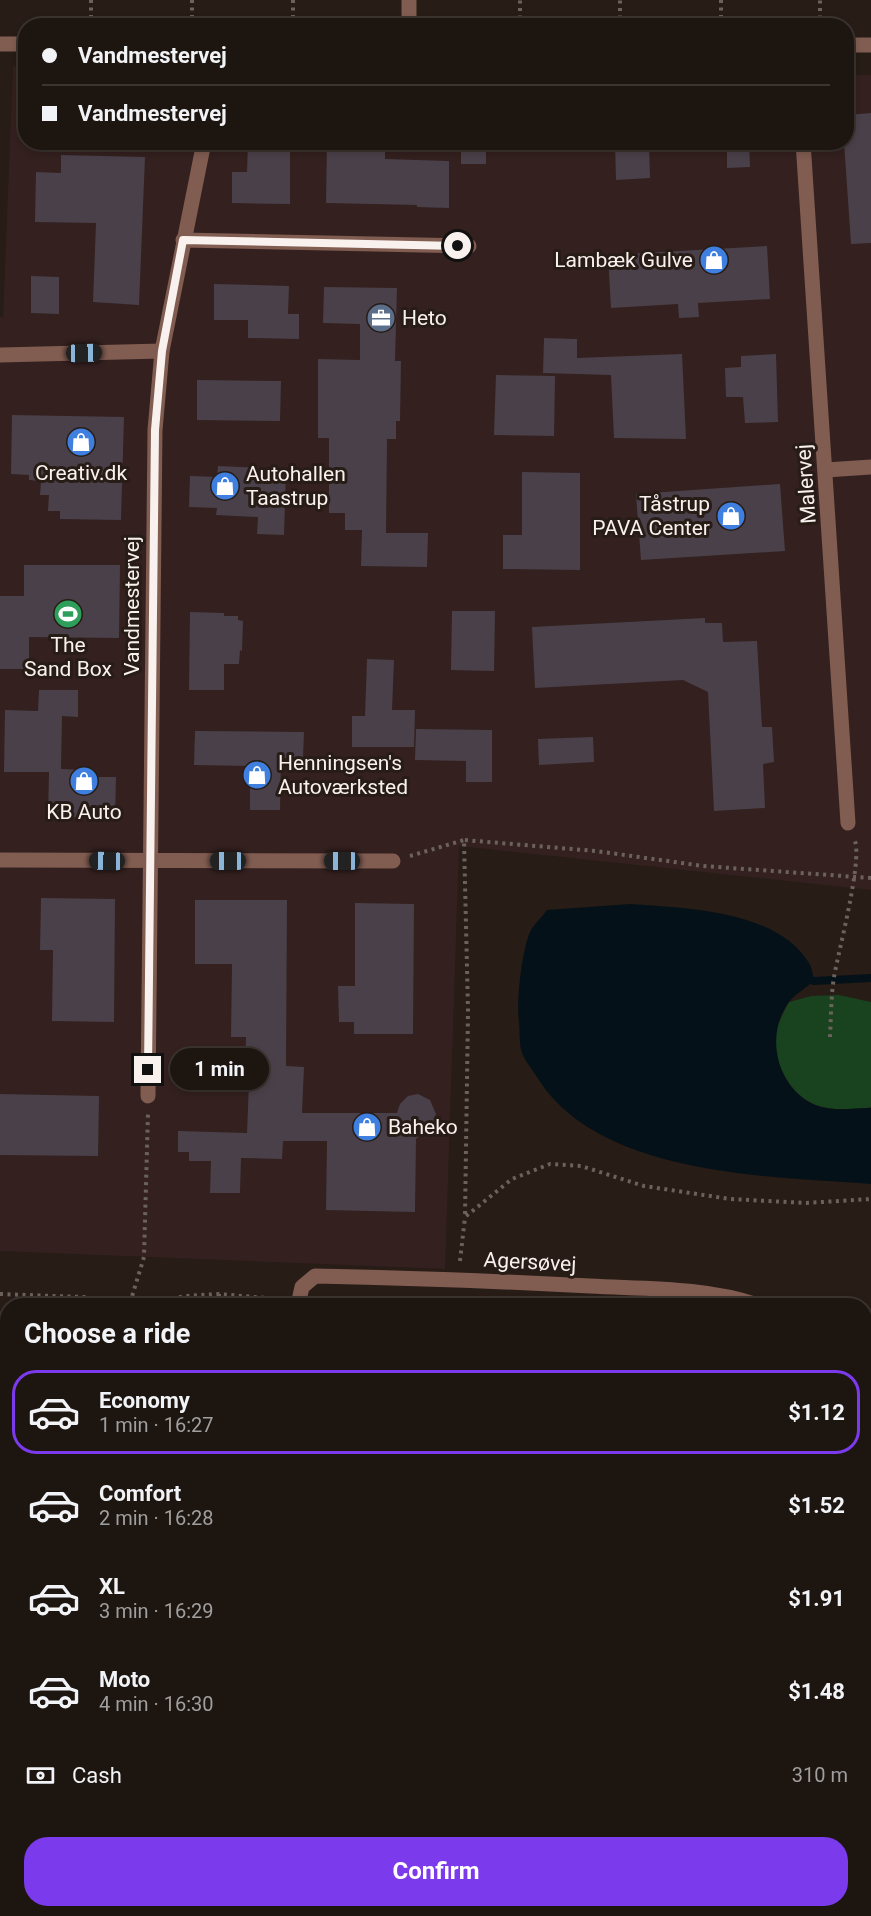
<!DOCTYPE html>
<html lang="en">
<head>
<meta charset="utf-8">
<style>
	body { margin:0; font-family:Roboto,sans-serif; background:#2a221e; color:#f1f3f6; height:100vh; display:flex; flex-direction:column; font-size:22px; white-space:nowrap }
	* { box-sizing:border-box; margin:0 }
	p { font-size:20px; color:#a09f9f }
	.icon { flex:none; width:33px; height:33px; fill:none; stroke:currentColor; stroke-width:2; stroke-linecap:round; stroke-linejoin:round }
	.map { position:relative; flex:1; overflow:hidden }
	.side { position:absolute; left:0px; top:1298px; width:872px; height:620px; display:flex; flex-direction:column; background:#1d1510; border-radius:24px 24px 0 0; box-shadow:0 3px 9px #0003,0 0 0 2px #3b3430 }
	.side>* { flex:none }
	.top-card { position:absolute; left:18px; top:18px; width:836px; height:132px; border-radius:24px; box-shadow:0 3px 9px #0003,0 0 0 2px #3b3430; display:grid; align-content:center; height:132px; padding:0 24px; background:#1d1510 }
	.end { position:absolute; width:27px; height:27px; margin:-14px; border:8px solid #f9f1ed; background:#111; box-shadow:0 0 0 3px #111 }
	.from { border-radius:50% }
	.bubble { position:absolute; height:42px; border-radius:21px; background:#1d1510; box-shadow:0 3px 9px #0003,0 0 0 2px #3b3430; font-size:20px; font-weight:700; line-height:42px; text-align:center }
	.car { position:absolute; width:18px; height:36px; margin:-18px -9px; border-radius:8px; box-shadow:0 0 4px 2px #0007; background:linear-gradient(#222 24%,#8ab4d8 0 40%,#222 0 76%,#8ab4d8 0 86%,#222 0) }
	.top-card b { display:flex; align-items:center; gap:21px; height:57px; font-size:22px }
	.top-card b+b { border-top:2px solid #3b3430 }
	.top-card i { width:15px; height:15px; background:#f1f3f6 }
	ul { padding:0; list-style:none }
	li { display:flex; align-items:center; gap:18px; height:84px; margin:0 12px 9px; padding:0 12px; border:3px solid transparent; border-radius:24px }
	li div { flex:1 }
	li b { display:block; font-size:22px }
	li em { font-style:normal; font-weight:700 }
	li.current { border-color:#7c3aed }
	li>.icon { width:54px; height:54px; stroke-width:1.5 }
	h2 { padding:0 24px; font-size:27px; line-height:72px }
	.pay { display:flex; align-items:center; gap:15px; height:66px; padding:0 24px; font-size:22px }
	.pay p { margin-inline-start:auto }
	.button { display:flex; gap:12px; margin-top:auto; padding:12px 24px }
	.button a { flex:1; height:69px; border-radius:24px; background:#7c3aed; color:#fff; font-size:24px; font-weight:700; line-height:69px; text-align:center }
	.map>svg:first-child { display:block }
</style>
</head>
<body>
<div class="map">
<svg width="871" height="1916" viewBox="0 0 871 1916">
	<rect width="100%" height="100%" fill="#271c16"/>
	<!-- industrial -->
	<polygon fill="#33201f" points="13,66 25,67 26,142 846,142 846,75 871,75 871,890 459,846 445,1269 0,1251 0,317 3,317"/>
	<!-- green -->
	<g fill="#19421f">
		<path d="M839 995 871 1002V1107L867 1108C851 1109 832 1111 816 1105 792 1096 775 1066 775 1041 775 1027 783 1014 789 1002L811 996Z"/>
		<polygon points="7,1856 8,1910 278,1910 290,1916 0,1916 0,1865"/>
	</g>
	<!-- water -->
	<path fill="#051118" d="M630 904C685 908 777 910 809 963 812 968 813 975 814 981 806 988 795 994 789 1002 764 1035 777 1089 815 1105 832 1112 853 1108 871 1108V1184C767 1176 598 1176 537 1077 532 1069 525 1061 522 1053 519 1044 520 1031 519 1022 516 1002 522 950 530 932 534 924 542 917 547 910Z"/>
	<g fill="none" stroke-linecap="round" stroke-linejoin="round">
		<!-- stream -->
		<polyline stroke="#051118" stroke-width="8" points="814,981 871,978"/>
	</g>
	<!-- building -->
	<g fill="#4a4049">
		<polygon points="871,113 871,243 851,244 844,142 846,142 846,115"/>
		<polygon points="248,142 290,142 290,204 232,203 232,172 247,172"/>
		<polygon points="327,142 385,142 385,159 449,161 449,208 417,207 417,205 326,203"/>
		<rect x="461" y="142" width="25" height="22"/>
		<polygon points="615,142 649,142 650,178 616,180"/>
		<polygon points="727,142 749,142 750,167 727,168"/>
		<polygon points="61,155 145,157 139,305 93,302 96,223 35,222 36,172 61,173"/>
		<polygon points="767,246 770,299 698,303 699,317 679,318 678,304 611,308 608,255"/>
		<polygon points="31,276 59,277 59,314 31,313"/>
		<polygon points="214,284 289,286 288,314 299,314 299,339 248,338 248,320 214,320"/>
		<polygon points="324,287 397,288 395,361 401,361 400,421 396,421 396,439 387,439 386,533 428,533 427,567 361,566 362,530 345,530 345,513 329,513 329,438 318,438 318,359 360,360 360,324 323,323"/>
		<polygon points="544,338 577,339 577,358 682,354 686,439 614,438 611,375 543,373"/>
		<polygon points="776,354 778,422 745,423 743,397 726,397 725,368 741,367 741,356"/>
		<polygon points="496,375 555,376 554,436 494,435"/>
		<polygon points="197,380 281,381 280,421 197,420"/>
		<polygon points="12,415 124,417 121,520 60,519 60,511 48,511 49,495 40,495 41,481 29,480 29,475 11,474"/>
		<polygon points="218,466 286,469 284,535 257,534 258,517 216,515 217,508 189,507 190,476 217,477"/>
		<polygon points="522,472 580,473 580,570 503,569 503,535 522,535"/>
		<polygon points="780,484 785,551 641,560 636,494"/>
		<polygon points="24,565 120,565 119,638 29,637 29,669 0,669 0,596 24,596"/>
		<polygon points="452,611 495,611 494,671 451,670"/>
		<polygon points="190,612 224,613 224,616 238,616 238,620 243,621 242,651 240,650 239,664 224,664 224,690 189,690"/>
		<polygon points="705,618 705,623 722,623 723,642 757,641 762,727 772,727 774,762 763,764 765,808 714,811 708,692 683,680 535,688 532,627"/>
		<polygon points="367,659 394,660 392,710 415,710 414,747 352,747 352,716 365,716"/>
		<polygon points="39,690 78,690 78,717 62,716 61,769 85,770 85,777 116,777 115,818 48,817 49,772 4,772 5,710 38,711"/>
		<polygon points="416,729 492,730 492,782 466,782 466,761 415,760"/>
		<polygon points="195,731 304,732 303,758 281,758 280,810 250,810 250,766 194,765"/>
		<polygon points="593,737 594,762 539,765 538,739"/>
		<polygon points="41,898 115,899 114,1022 52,1021 53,950 40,950"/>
		<polygon points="195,900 287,900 286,1066 304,1067 302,1113 397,1113 400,1104 408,1096 418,1094 430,1100 436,1114 433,1122 416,1139 415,1212 326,1210 327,1141 283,1141 282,1159 241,1158 240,1193 210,1193 211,1161 189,1161 189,1152 178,1152 178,1131 247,1133 249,1083 245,1082 246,1037 231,1037 232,964 195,964"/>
		<polygon points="355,903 414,904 413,1034 354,1034 354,1022 339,1022 338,986 355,986"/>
		<polygon points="0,1094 99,1096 98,1156 0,1155"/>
	</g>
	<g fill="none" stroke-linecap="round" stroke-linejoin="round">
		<!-- path -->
		<g stroke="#6c625c" stroke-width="4" stroke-dasharray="3 4.5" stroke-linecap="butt">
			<polyline points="91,0 91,26"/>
			<polyline points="192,0 192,26"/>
			<polyline points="293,0 293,26"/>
			<polyline points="721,0 721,26"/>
			<polyline points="520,26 520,0"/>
			<polyline points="620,26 620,0"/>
			<polyline points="820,26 820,0"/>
			<polyline points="410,856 464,840"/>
			<polyline points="871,878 703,866 596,851 464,840 468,1011 465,1217 512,1179 550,1164 581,1166 644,1186 730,1199 806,1203 871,1199"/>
			<path d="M830 1037C831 1017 831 996 834 977 839 949 862 863 855 841"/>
			<polyline points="460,1261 465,1217"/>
			<polyline points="0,1294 83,1297 130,1303 157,1302 185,1296 219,1294 279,1299"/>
			<polyline points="219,1294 219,1305"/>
			<polyline points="317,1302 397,1305"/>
			<polyline points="130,1303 144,1257 148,1113"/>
			<polyline points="0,1362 8,1367"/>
		</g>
		<!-- minor -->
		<g stroke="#805c51" stroke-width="15">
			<polyline points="409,0 409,26"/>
			<polyline points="0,44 26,44"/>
			<polyline points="846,45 871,45"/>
			<polyline points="803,142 848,823"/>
			<polyline points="183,240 469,246"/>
			<polyline points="0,355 162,351"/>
			<polyline points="826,470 871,467"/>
			<polyline points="0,860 393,861"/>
			<polyline points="148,1096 155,430 162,351 204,142"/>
			<path d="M298 1305 302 1287 315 1276C407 1278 498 1281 590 1286 646 1289 704 1287 758 1305"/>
			<polyline points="864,1366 870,1336"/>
			<polyline points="0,1620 8,1625"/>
			<polyline points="864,1636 871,1638"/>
			<polyline points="0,1687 8,1692"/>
		</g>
		<!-- major -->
		<g stroke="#e49983" stroke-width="15">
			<polyline points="0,1708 8,1699"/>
			<polyline points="0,1786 8,1777"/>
			<polyline points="402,1910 414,1916"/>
			<polyline points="517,1910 529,1916"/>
		</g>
	</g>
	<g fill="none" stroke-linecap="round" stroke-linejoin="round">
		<!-- route -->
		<polyline stroke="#f9f1ed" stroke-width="8" points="148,1070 155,430 162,351 183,240 458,246"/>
	</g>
	<!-- icons -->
	<defs>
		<g id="shop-disc" transform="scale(1.5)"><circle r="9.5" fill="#3f7fe0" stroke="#271c16"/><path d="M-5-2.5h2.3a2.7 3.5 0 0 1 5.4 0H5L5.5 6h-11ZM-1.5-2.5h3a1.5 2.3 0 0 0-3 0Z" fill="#fff"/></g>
		<g id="office-disc" transform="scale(1.5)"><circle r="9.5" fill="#5c6f8a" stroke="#271c16"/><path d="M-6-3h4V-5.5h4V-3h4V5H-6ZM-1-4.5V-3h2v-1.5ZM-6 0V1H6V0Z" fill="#fff"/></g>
		<g id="stadium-disc" transform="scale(1.5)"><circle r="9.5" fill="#2e9e5b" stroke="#271c16"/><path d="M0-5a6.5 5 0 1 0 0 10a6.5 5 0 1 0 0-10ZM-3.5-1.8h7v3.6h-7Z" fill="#fff"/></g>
	</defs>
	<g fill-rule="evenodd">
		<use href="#shop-disc" x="714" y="260"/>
		<use href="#office-disc" x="381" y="318"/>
		<use href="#shop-disc" x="81" y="442"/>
		<use href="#shop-disc" x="225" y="486"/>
		<use href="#shop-disc" x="731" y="516"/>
		<use href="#stadium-disc" x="68" y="614"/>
		<use href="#shop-disc" x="257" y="775"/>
		<use href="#shop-disc" x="84" y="781"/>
		<use href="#shop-disc" x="367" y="1127"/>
	</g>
	<g text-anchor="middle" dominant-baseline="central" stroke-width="6" stroke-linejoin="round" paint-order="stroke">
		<!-- poi labels -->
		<g font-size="21" fill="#f9f1ed" stroke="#271c16" text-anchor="start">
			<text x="693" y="260" text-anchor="end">Lambæk Gulve</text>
			<text x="402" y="318">Heto</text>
			<text x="81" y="473" text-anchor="middle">Creativ.dk</text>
			<text x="246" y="474">Autohallen<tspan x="246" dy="24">Taastrup</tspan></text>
			<text x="710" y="504" text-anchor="end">Tåstrup<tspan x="710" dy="24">PAVA Center</tspan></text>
			<text x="68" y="645" text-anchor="middle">The<tspan x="68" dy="24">Sand Box</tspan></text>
			<text x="278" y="763">Henningsen's<tspan x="278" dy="24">Autoværksted</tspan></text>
			<text x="84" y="812" text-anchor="middle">KB Auto</text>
			<text x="388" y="1127">Baheko</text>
		</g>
		<!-- street labels -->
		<g font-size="21" fill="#f9f1ed" stroke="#271c16">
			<text transform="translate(806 484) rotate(-94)">Malervej</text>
			<text transform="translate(132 606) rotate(-90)">Vandmestervej</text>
			<text transform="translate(530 1262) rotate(3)">Agersøvej</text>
		</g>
	</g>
</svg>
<i class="end from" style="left:458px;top:246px"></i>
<i class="end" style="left:148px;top:1070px"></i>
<div class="bubble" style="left:170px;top:1048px;width:99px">1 min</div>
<i class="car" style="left:84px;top:353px;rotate:89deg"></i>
<i class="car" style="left:107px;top:861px;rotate:271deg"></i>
<i class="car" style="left:228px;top:861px;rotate:270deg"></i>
<i class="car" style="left:342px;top:861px;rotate:270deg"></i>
<div class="top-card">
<b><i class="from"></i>Vandmestervej</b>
<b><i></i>Vandmestervej</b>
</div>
<section class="side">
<h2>Choose a ride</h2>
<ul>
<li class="current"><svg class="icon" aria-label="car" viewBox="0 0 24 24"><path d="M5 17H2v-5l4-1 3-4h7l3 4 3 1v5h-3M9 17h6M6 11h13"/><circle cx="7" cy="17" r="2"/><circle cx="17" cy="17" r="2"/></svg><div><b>Economy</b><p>1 min · 16:27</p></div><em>$1.12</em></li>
<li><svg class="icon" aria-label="car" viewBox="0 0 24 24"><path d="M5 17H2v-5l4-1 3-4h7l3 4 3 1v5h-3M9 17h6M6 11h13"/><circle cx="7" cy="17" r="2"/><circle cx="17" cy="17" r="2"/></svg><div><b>Comfort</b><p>2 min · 16:28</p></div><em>$1.52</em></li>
<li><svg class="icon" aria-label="car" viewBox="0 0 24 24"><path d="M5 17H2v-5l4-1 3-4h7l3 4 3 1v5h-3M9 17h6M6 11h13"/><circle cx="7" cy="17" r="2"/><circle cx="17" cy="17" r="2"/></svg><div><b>XL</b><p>3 min · 16:29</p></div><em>$1.91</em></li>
<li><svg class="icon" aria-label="car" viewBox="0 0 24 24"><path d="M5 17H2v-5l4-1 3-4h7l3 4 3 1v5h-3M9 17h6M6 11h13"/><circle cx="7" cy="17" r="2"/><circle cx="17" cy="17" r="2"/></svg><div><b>Moto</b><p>4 min · 16:30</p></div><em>$1.48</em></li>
</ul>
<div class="pay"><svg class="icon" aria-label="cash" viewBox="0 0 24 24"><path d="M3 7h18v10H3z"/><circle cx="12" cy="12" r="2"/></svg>Cash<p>310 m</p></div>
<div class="button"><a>Confirm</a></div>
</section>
</div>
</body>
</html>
